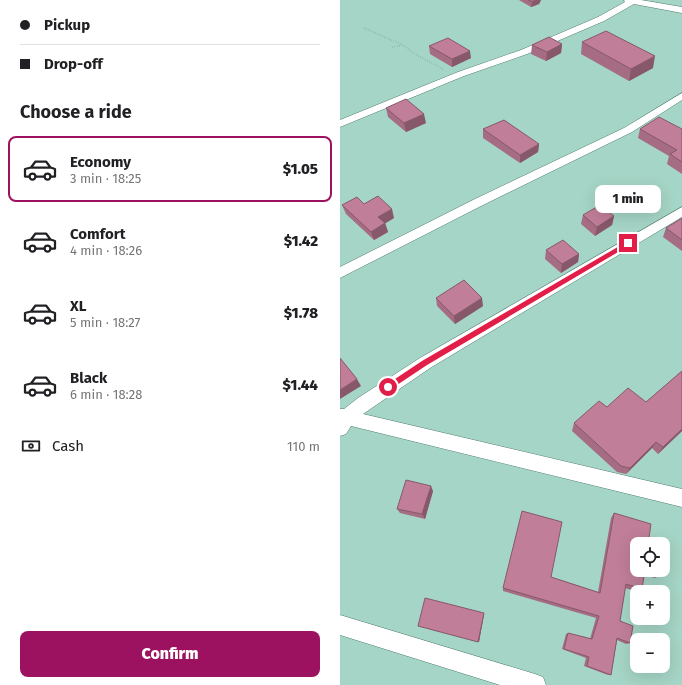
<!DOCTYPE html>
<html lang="en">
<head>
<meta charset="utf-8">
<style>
	body { margin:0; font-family:"Fira Sans",sans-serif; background:#f2f2f2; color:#202124; height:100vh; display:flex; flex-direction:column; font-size:15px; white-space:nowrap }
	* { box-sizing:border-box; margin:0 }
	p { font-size:13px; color:#757577 }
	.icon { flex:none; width:22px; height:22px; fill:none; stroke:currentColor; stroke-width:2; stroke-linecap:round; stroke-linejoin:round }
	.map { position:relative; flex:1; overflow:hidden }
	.details { display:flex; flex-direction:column; background:#fff; width:340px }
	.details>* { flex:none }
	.banner { display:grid; align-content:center; height:88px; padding:0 20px; background:#fff }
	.fabs { position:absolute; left:290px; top:537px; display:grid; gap:8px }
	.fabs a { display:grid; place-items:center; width:40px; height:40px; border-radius:8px; background:#fff; box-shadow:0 4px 16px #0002; font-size:20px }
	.end { position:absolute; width:18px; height:18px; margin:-9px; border:5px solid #e11d48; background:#fff; box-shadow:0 0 0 2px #fff }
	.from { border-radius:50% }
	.bubble { position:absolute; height:28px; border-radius:8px; background:#fff; box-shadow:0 4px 16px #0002; font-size:13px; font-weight:800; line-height:28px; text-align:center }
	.banner b { display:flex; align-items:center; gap:14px; height:38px; font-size:15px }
	.banner b+b { border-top:1px solid #e0e0e0 }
	.banner i { width:10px; height:10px; background:#202124 }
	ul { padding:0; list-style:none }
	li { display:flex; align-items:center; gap:12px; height:66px; margin:0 8px 6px; padding:0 12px; border:2px solid transparent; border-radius:8px }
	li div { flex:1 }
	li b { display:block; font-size:15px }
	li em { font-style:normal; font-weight:800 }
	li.on { border-color:#9d1260 }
	li>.icon { width:36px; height:36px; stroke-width:1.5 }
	h2 { padding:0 20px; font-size:18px; line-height:48px }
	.pay { display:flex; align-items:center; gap:10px; height:44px; padding:0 20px; font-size:15px }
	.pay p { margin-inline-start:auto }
	.cta { display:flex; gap:8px; margin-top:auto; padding:8px 20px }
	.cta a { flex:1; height:46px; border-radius:8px; background:#9d1260; color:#fff; font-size:16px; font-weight:800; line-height:46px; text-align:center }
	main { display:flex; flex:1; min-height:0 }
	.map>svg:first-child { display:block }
</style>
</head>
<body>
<main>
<section class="details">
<div class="banner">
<b><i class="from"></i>Pickup</b>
<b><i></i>Drop-off</b>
</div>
<h2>Choose a ride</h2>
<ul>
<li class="on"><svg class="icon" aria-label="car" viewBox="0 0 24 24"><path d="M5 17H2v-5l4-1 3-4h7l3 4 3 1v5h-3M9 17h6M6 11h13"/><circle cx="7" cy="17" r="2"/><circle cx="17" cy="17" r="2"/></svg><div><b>Economy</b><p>3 min · 18:25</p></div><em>$1.05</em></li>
<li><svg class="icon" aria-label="car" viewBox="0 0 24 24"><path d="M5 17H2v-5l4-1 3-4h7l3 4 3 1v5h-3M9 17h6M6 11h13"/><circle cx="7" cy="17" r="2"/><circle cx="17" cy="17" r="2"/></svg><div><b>Comfort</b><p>4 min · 18:26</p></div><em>$1.42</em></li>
<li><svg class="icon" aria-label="car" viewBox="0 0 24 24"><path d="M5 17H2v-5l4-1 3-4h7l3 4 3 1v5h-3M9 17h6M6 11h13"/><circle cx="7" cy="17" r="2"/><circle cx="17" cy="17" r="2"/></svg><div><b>XL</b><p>5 min · 18:27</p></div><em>$1.78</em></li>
<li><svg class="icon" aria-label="car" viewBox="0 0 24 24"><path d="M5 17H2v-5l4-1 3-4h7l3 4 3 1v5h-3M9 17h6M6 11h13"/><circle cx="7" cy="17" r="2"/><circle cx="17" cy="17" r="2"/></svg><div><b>Black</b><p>6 min · 18:28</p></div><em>$1.44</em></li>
</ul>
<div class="pay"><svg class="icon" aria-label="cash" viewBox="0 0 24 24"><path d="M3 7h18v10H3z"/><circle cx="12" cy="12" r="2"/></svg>Cash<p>110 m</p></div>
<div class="cta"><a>Confirm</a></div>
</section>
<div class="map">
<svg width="342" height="685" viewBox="0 0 342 685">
	<rect width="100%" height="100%" fill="#a5d5c6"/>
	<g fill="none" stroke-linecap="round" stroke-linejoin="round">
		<!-- street casing -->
		<g stroke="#507c6f" stroke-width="1">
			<g id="street">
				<polygon points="284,0 301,0 342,7 342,13 294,4 264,21 187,54 124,76 0,127 0,120 118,72 181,50 258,17 285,2"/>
				<polygon points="342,93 342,100 292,132 143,205 0,278 0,267 135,199 284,128"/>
				<polygon points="342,207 342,217 90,368 23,414 342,489 342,507 11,426 6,434 0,436 0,409 4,409 18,398 80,358"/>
				<polygon points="0,615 195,674 203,677 206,685 160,685 0,635"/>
			</g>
		</g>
		<!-- path -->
		<g stroke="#779f93" stroke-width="1.5" stroke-dasharray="0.5 2" stroke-linecap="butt">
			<polyline points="24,28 63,45"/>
			<polyline points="52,47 63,45 73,53 103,69"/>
		</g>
		<!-- street -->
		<use href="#street" fill="#fff" fill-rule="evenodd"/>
	</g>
	<!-- wall -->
	<g fill="#a56c83">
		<polygon points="179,0 201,0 199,4 191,7"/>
		<polygon points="242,42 313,68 289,81 241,54"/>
		<polygon points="222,44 221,53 206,61 191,54 192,45"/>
		<polygon points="89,46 131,58 112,67 90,54"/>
		<polygon points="46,108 86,123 66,132 48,117"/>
		<polygon points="143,129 199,144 198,152 180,163 143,138"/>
		<polygon points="300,129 342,129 342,174 327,164 329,156 298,138"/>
		<polygon points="24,204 54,218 45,223 48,232 34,240 6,214 2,205"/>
		<polygon points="243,215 274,216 272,225 255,236 241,224"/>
		<polygon points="342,218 342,251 323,237 326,228"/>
		<polygon points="206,250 239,254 238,262 221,273 205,259"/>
		<polygon points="96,298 143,306 115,324 97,306"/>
		<polygon points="342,371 342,431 318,454 312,448 286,474 277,472 232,431 234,423 267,407 306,402"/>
		<polygon points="93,491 85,519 60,513 57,509"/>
		<polygon points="274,513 297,544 321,570 320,575 315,578 304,575 302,589 298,592 285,588 280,621 290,643 286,644 277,640 271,675 268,675 244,666 246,658 222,649 226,634 228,633 250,639 256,618 163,591 163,588 211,577 258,592 271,518"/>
		<polygon points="144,614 139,642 78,626"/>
	</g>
	<!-- shaded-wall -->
	<g fill="#86586a">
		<polygon points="197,0 201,0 199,4 191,7 192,2"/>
		<polygon points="222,44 221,53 206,61 207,52"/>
		<polygon points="130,51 131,58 112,67 112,59"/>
		<polygon points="315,56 313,68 289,81 291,69"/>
		<polygon points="84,114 86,123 66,132 64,123"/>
		<polygon points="199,144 198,152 180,163 180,155"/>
		<polygon points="52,209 54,218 41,226 38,217"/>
		<polygon points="274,216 272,225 255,236 257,227"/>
		<polygon points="45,223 48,232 34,240 31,232"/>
		<polygon points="239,254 238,262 221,273 222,264"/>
		<polygon points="142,298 143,306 115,324 114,316"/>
		<polygon points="17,379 21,386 0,399 0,390"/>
		<polygon points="342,429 342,431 318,454 323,447"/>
		<polygon points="316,442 312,448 286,474 290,468"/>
		<polygon points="91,486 93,491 85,519 82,514"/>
		<polygon points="144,613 144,614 139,642 138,642"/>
	</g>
	<!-- building -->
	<g fill="#c07e98" stroke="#86586a">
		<polygon points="188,0 197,0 192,2"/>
		<polygon points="266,31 315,56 291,69 242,42"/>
		<polygon points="209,37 222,44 207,52 192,45"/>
		<polygon points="108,38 130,51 112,59 89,46"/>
		<polygon points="66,99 84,114 64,123 46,108"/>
		<polygon points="319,117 342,129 342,162 330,154 337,150 300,129"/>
		<polygon points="164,120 199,144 180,155 143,129"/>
		<polygon points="38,196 52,209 38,217 45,223 31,232 2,205 17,197 24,204"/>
		<polygon points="260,205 274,216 257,227 243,215"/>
		<polygon points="342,218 342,240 326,228"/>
		<polygon points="223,240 239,254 222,264 206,250"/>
		<polygon points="124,280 142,298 114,316 96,298"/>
		<polygon points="0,358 17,379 0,390"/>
		<polygon points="342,371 342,429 323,447 316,442 290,468 281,466 234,423 259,401 267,407 288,388 306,402"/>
		<polygon points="66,480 91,486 82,514 57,509"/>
		<polygon points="182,511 222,522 211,577 260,593 274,513 311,524 308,544 297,544 297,570 321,570 320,575 305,570 302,589 286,584 280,621 293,626 290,643 277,638 271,675 247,666 249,657 224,649 228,633 252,639 259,616 163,588"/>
		<polygon points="85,598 144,613 138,642 78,626"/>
	</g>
	<!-- route -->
	<polygon fill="#e11d48" points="288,241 290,242 290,245 87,365 51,389 46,389 46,385 82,361"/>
</svg>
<div class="fabs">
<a><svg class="icon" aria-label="locate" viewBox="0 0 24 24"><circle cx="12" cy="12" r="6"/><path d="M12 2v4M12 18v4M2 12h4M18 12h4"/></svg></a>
<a>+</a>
<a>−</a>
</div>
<i class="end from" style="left:48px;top:387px"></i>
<i class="end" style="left:288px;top:243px"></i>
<div class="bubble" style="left:255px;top:185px;width:66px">1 min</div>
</div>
</main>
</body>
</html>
